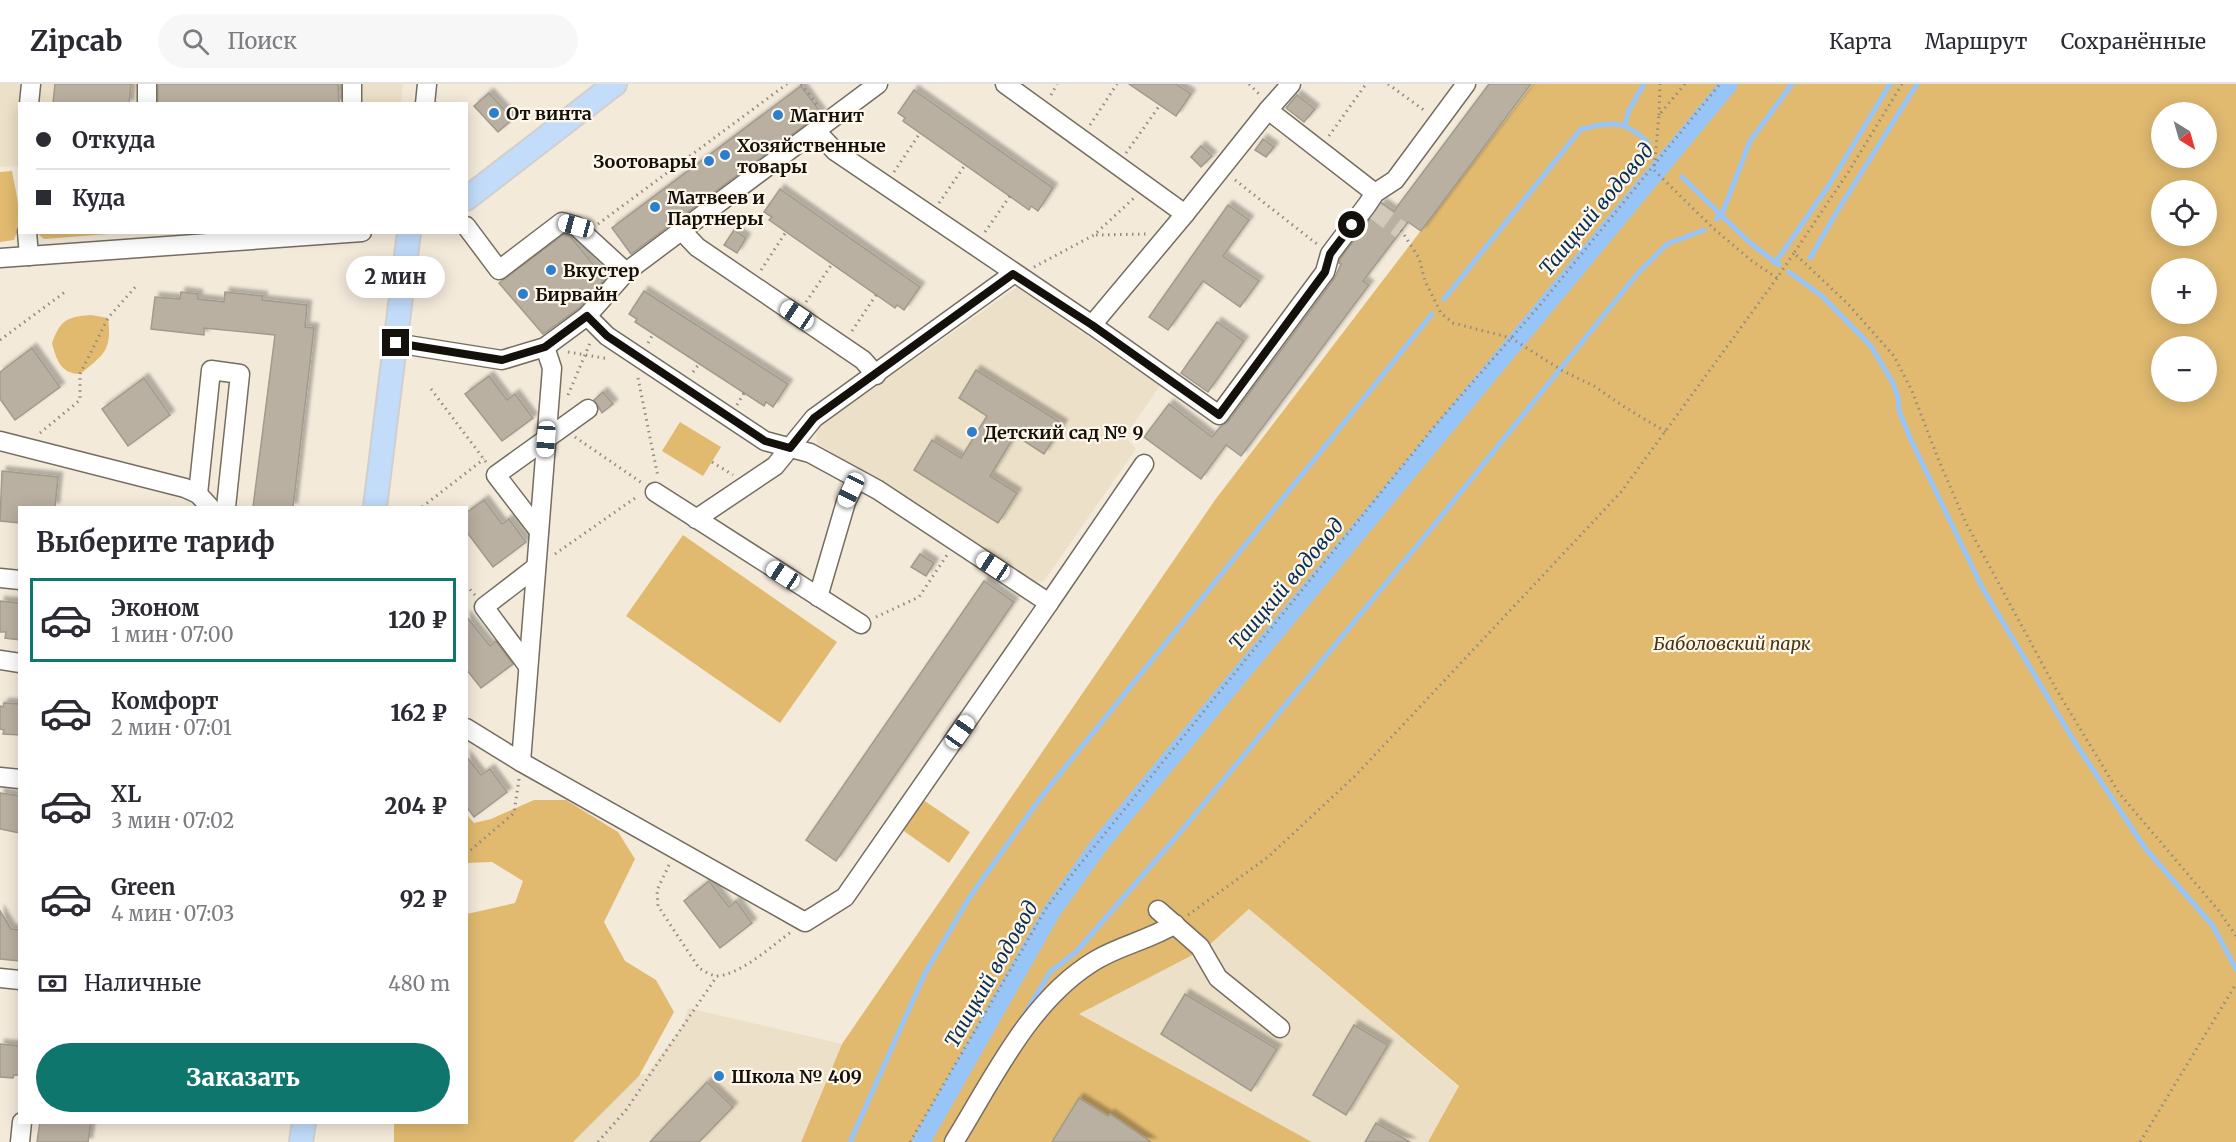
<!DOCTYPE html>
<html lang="ru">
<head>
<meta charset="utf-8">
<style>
	body { margin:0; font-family:Merriweather,serif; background:#f7f7f7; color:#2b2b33; height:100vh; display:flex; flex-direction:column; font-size:22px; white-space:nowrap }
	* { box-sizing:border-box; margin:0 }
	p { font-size:20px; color:#7c7c81 }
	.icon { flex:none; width:33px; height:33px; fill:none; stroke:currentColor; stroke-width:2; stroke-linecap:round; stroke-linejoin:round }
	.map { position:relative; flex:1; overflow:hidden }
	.sheet { position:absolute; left:18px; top:422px; width:450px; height:618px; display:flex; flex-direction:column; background:#fff; border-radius:0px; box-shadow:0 3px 15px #0003 }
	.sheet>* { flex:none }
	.banner { position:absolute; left:18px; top:18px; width:450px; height:132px; border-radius:0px; box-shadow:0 3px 15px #0003; display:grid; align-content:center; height:132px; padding:0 18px; background:#fff }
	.needle { width:39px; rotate:143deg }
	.buttons { position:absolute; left:2151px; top:18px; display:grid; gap:12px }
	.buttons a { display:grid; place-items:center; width:66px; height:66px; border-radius:50%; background:#fff; box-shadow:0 3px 15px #0003; font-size:30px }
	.end { position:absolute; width:27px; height:27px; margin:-14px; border:8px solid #14110c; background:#fff; box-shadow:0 0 0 3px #fff }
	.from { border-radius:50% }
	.bubble { position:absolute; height:42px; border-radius:21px; background:#fff; box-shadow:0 3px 15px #0003; font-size:20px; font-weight:800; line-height:42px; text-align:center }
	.car { position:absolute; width:18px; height:36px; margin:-18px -9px; border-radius:8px; box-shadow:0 0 4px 2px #0007; background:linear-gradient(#fff 24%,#345 0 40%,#fff 0 76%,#345 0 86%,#fff 0) }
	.banner b { display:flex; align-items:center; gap:21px; height:57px; font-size:22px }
	.banner b+b { border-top:2px solid #e1e1e2 }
	.banner i { width:15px; height:15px; background:#2b2b33 }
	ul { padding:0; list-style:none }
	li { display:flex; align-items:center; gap:18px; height:84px; margin:0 12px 9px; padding:0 6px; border:3px solid transparent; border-radius:0px }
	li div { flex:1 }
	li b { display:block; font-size:22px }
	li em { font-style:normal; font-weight:800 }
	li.selected { border-color:#0f766e }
	li>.icon { width:54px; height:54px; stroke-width:1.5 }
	h2 { padding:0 18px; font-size:27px; line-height:72px }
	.pay { display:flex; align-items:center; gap:15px; height:66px; padding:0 18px; font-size:22px }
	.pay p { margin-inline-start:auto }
	.action { display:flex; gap:12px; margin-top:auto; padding:12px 18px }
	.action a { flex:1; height:69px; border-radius:36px; background:#0f766e; color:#fff; font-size:24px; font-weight:800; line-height:69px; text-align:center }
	header { display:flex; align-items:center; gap:36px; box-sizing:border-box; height:84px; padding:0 30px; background:#fff; border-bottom:2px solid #e1e1e2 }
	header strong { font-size:28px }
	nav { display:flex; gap:33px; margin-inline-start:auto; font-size:21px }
	.search { width:420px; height:54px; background:#f7f7f7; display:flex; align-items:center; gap:15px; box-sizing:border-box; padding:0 21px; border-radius:33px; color:#7c7c81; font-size:22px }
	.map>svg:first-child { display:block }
</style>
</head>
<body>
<header>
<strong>Zipcab</strong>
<div class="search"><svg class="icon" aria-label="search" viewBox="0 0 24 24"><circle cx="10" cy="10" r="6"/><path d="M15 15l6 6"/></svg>Поиск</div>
<nav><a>Карта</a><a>Маршрут</a><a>Сохранённые</a></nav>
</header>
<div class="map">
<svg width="2236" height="1058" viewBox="0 0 2236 1058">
	<defs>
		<filter id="shadow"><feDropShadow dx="4.5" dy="-4.5" stdDeviation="1.5" flood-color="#0004"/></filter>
	</defs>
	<rect width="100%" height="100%" fill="#f3eada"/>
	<!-- built -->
	<g fill="#ede0c9">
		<polygon points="0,0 403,0 401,19 20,20 19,82 0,83"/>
		<polygon points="1017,203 1160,302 1125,352 1136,365 1044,497 1037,498 817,359 816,345"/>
		<polygon points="1249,825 1459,1003 1428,1058 1312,1058 1078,930 1206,864"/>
		<polygon points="688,924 842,960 801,1058 565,1058 572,994 647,990 683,941"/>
	</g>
	<!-- green -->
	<g fill="#e1ba70" fill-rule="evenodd">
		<path d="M1533 0H2236V1058H1428L1459 1002 1249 825 1206 864 1079 930 1312 1058H801L842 960 1215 416ZM2162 28H2206V74H2162ZM2162 106H2206V152H2162ZM2162 184H2206V230H2162ZM2162 262H2206V308H2162Z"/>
		<path d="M12 87C16 110 24 134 14 156L0 158V88Z"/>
		<polygon points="134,148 44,155 37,149 37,148"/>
		<path d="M91 231 108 234C112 266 105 270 80 290 61 290 56 275 52 259 61 235 67 233 91 231Z"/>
		<polygon points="680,338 721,363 703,392 662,367"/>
		<polygon points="683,451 837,558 780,639 626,532"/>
		<polygon points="922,715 970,748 949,779 901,745"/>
		<polygon points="534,716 566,716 618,748 635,775 604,838 625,877 656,896 674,928 639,992 573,1058 394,1058 394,1038 466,1038 467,830 515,819 523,797 492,778 467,779 467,731 474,739 491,735"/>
	</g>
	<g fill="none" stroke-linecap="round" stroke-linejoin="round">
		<!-- stream -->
		<g stroke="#98c5f7" stroke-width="5">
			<polyline points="1625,40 1629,26 1644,0"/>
			<polyline points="1682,93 1749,158 1779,181"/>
			<polyline points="1716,135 1722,130 1750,57 1792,0"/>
			<polyline points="1810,174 1836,129 1917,0"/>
			<polyline points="1775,179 1829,101 1890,0"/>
			<polyline points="1789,188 1822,212 1871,262 1893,299 1898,313 1899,327 1911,356 1983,505 2074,657 2145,764 2213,842 2236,885"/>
			<path d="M1444 215 1581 45C1611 38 1625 35 1648 59"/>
			<polyline points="1023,933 1050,888 1076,868 1182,746 1439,435 1637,190 1667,160 1704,146"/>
			<polyline points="850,1058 925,889 969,814 1041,713 1432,230"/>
		</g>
		<!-- canal -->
		<polyline stroke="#98c5f7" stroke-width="18" points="921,1058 1052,827 1099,761 1729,0"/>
	</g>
	<!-- building -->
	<g fill="#b9b0a1" stroke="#a29a8b" stroke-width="1.5" filter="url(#shadow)">
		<polygon points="55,0 131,0 129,20 53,19"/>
		<polygon points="158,0 338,0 339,20 158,20"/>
		<polygon points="1129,0 1176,0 1191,10 1176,32"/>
		<polygon points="1489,0 1531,0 1421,147 1408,138 1363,197 1369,201 1241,372 1226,361 1201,395 1144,353 1169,320 1212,353 1221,342 1228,338 1334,195 1341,180 1339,179 1340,175 1382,119 1394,127"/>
		<polygon points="801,2 821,29 631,170 612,144"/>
		<polygon points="914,6 1053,104 1038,127 1031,122 1029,126 903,37 905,34 898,29"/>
		<polygon points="489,9 513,35 498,48 474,22"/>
		<polygon points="1297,11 1315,25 1304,38 1286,24"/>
		<polygon points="1263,55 1274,63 1266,73 1255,66"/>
		<polygon points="1201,62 1212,72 1201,83 1191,73"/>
		<polygon points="780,105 920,203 904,226 897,221 895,224 769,136 772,133 764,128"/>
		<polygon points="1228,121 1249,136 1223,172 1259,197 1240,223 1203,197 1168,246 1149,233"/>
		<polygon points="734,146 746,154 737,169 724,161"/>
		<polygon points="564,150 570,152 605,195 579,224 543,250 499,199"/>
		<polygon points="644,207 788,300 773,323 766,318 764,322 635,238 637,235 629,230"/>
		<polygon points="181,208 198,210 198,215 224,218 225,208 263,212 262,216 307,221 305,243 314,244 293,423 253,423 275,251 204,244 204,251 151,245 155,213 180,215"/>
		<polygon points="1217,238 1244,257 1208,308 1181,289"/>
		<polygon points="32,264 60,303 15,336 0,315 0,288"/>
		<polygon points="976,286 1063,340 1044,370 1015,351 990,392 1017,409 998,439 914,386 932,356 961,374 987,332 959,314"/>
		<polygon points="489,292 507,316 515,310 533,334 502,357 465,310"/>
		<polygon points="144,294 170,331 128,362 102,325"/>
		<polygon points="603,308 613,320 602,329 594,316"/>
		<polygon points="2,387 58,393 55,423 20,423 20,439 0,437"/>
		<polygon points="484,416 502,440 509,435 526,458 493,483 466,447 466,429"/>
		<polygon points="920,470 934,479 926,492 911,483"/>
		<polygon points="984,497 1014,518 836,777 806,756"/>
		<polygon points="0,517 20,519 20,556 5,554 6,548 0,548"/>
		<polygon points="466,532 490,562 496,557 513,580 481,604 466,585"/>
		<polygon points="4,619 20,620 20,651 3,650 4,646 0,645 0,622 3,623"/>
		<polygon points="466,672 481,691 490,685 507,708 474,733 466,722"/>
		<polygon points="0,709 20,712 20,749 0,745"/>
		<polygon points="709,797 729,823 736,817 752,839 720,864 684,817"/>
		<polygon points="0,827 11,845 20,846 20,877 0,875"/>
		<polygon points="1185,910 1277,965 1251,1007 1161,950"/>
		<polygon points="1354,941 1388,961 1346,1031 1313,1011"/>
		<polygon points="0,960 20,962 20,991 14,991 13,994 0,993"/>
		<polygon points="707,998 733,1023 699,1058 650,1058"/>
		<polygon points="1079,1014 1108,1032 1110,1030 1151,1058 1052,1058"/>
		<polygon points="40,1038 91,1038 88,1058 37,1058"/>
		<polygon points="1376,1039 1410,1058 1365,1058"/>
	</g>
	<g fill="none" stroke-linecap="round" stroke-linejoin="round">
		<!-- minor-tunnel -->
		<polyline stroke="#d2c9bb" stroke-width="18" stroke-dasharray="18 9" stroke-linecap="butt" points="1374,126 1401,146"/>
		<!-- minor casing -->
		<g stroke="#756d5f" stroke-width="21">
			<g id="minor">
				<polyline points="1005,0 1185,130"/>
				<polyline points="29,20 31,0"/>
				<polyline points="147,20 147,0"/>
				<polyline points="352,20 352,0"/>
				<polyline points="425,20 427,0"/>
				<polyline points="1268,26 1375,109"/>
				<polyline points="816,47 835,67 1092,241 1185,130 1268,26 1291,0"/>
				<polyline points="466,142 499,186 562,138 576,142 626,188"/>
				<polyline points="682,147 697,163 863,276 876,291"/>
				<polyline points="27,148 29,172"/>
				<polyline points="0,174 362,148"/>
				<polyline points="587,232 626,188 878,0"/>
				<polyline points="1092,241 1219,331 1325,188 1330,170 1367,121 1375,109 1395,96 1466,0"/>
				<polyline points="395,259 502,276 545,263 587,232 607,252 765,357 810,369 878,406 1049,519 845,813 805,838 521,678 466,644"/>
				<polyline points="0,357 185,404 198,410 210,423"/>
				<polyline points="655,408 861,540"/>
				<polyline points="198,410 211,286 240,290 226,423"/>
				<polyline points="696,435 775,382 814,334 1013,190"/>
				<polyline points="539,447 496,391 588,325"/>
				<polyline points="0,494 20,496"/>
				<polyline points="818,513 846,418 857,395"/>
				<polyline points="1049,519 1144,380"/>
				<polyline points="0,576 20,579"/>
				<polyline points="528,582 484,523 536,483"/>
				<polyline points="521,678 552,284 545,263"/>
				<polyline points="0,693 20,695"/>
				<polyline points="1158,826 1200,863 1218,894 1280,944"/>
				<polyline points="0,894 20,896"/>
				<polyline points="20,1058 22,1038"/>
				<path d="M954 1058C993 995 1030 915 1096 876 1121 861 1149 856 1175 840"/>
			</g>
		</g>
		<!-- major casing -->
		<g stroke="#d0cfce" stroke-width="26">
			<g id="major">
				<polyline points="466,115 615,0"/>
				<polyline points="375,423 409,148"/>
				<polyline points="301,1058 304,1038"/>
			</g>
		</g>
		<!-- path -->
		<g stroke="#928c80" stroke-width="3" stroke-dasharray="1.5 4.5" stroke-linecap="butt">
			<polyline points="801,0 818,22"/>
			<polyline points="1249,0 1259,10"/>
			<polyline points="1388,0 1425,27"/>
			<polyline points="1685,0 1659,31 1654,86 1713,144 1752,177 1777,194 1794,169"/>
			<polyline points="1902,0 1849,87 1794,169 1848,220 1894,272 1912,307 1939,377 1966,439 2056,605 2119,709 2219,827 2236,852"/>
			<polyline points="1051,11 1057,0"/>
			<polyline points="1659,31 1660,0"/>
			<polyline points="1090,41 1117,0"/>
			<polyline points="1329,52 1366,0"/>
			<polyline points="1126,69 1160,21"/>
			<polyline points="894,88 920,49"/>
			<polyline points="1235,96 1317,160"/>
			<polyline points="939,119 965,81"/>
			<polyline points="598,140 787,0"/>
			<polyline points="1401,146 1419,174 1425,197 1441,229 1453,239 1511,254 1563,287 1594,302 1623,322 1666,348"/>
			<polyline points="985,148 1010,112"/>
			<polyline points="1096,151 1146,150"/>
			<polyline points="1034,183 1094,151 1134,114"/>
			<polyline points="761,186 786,148"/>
			<polyline points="806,218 832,180"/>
			<polyline points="852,247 876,211"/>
			<polyline points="0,256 65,208"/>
			<polyline points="648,259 653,250"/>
			<polyline points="568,268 609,275"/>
			<polyline points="693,288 699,280"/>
			<polyline points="638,294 658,393"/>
			<polyline points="431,305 486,378"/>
			<polyline points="568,311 590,259"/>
			<polyline points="737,321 744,309"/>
			<polyline points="40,349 80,316 80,290 108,234 137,201"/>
			<polyline points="575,353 642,399"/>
			<polyline points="712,378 733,391"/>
			<polyline points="422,423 484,375"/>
			<polyline points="555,470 638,412"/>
			<polyline points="466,501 475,511"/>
			<polyline points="876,533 919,513 947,471"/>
			<polyline points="466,770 514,729 519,695"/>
			<path d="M669 781 657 806 658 822 699 884C704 887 710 891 716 892 739 892 773 861 791 848"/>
			<polyline points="1188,831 1268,773 1355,692 1621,408 1777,194"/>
			<polyline points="598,1058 626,1026 717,892"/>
			<polyline points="910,1058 1047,823 1077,784 1438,338 1540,221 1720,0"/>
			<polyline points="2140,1058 2236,900"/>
		</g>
		<!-- minor -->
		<use href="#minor" stroke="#fff" stroke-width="18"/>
		<!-- major -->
		<use href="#major" stroke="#c2dcfa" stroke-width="22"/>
	</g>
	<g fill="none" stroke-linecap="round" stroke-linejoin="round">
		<!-- route -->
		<polyline stroke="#14110c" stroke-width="8" points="396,259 502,276 545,263 587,232 607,252 765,357 790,364 814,334 1013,190 1092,241 1219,331 1325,188 1330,170 1352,141"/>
	</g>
	<!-- markers -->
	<g fill="#2d7fce" stroke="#fff7ea" stroke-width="2">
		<circle cx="494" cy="29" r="6"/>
		<circle cx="778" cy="31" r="6"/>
		<circle cx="725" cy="71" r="6"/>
		<circle cx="709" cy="77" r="6"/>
		<circle cx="655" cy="123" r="6"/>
		<circle cx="551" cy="186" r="6"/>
		<circle cx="523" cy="210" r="6"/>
		<circle cx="972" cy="348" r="6"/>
		<circle cx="719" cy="992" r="6"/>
	</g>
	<g text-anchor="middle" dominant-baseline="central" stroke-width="4.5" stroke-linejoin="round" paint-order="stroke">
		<!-- poi labels -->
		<g font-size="18" font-weight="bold" fill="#14110c" stroke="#fff7ea" text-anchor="start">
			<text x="506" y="29">От винта</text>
			<text x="790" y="31">Магнит</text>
			<text x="737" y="61">Хозяйственные<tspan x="737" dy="21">товары</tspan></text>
			<text x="697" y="77" text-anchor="end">Зоотовары</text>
			<text x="667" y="113">Матвеев и<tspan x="667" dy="21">Партнеры</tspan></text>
			<text x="563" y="186">Вкустер</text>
			<text x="535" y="210">Бирвайн</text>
			<text x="984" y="348">Детский сад № 9</text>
			<text x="731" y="992">Школа № 409</text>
		</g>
		<!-- park labels -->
		<g font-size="18" font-style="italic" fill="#463513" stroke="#fff7ea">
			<text x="1732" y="559">Баболовский парк</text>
		</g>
		<!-- water labels -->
		<g font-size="20" font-style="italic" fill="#073057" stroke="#fff7ea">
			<text transform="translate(1596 125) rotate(-50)">Таицкий водовод</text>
			<text transform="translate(1286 500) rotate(-50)">Таицкий водовод</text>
			<text transform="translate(991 890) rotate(-60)">Таицкий водовод</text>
		</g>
	</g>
</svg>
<div class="buttons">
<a><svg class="needle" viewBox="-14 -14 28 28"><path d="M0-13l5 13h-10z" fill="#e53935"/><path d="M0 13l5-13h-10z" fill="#7c7c81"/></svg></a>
<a><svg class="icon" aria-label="locate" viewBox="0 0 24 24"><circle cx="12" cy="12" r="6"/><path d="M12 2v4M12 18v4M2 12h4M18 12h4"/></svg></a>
<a>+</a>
<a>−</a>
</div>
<i class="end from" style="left:1352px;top:141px"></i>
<i class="end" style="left:396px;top:259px"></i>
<div class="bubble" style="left:346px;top:172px;width:99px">2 мин</div>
<i class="car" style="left:576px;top:142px;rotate:285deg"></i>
<i class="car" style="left:797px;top:231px;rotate:304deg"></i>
<i class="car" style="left:546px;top:355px;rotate:184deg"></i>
<i class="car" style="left:851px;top:406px;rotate:206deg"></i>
<i class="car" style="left:993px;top:482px;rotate:303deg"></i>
<i class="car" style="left:783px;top:491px;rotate:303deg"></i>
<i class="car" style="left:960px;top:648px;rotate:35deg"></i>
<div class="banner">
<b><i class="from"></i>Откуда</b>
<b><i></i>Куда</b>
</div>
<section class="sheet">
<h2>Выберите тариф</h2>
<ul>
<li class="selected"><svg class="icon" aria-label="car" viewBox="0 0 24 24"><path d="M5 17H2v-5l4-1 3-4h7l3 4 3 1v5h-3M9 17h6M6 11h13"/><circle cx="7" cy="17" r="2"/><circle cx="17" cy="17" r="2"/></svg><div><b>Эконом</b><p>1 мин · 07:00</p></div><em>120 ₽</em></li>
<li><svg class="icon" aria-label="car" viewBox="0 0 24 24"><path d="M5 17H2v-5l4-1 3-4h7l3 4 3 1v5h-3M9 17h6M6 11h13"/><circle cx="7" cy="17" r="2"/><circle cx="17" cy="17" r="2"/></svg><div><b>Комфорт</b><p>2 мин · 07:01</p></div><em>162 ₽</em></li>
<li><svg class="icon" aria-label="car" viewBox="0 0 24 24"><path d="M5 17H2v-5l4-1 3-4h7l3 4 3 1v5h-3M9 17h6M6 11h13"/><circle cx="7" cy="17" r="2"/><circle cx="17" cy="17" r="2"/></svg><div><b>XL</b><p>3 мин · 07:02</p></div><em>204 ₽</em></li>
<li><svg class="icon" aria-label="car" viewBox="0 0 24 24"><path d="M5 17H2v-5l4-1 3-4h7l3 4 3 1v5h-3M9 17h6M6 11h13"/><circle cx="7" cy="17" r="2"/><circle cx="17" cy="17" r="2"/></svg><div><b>Green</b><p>4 мин · 07:03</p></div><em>92 ₽</em></li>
</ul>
<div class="pay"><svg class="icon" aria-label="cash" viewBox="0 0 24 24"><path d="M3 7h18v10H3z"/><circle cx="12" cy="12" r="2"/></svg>Наличные<p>480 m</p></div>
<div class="action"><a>Заказать</a></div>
</section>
</div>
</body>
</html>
